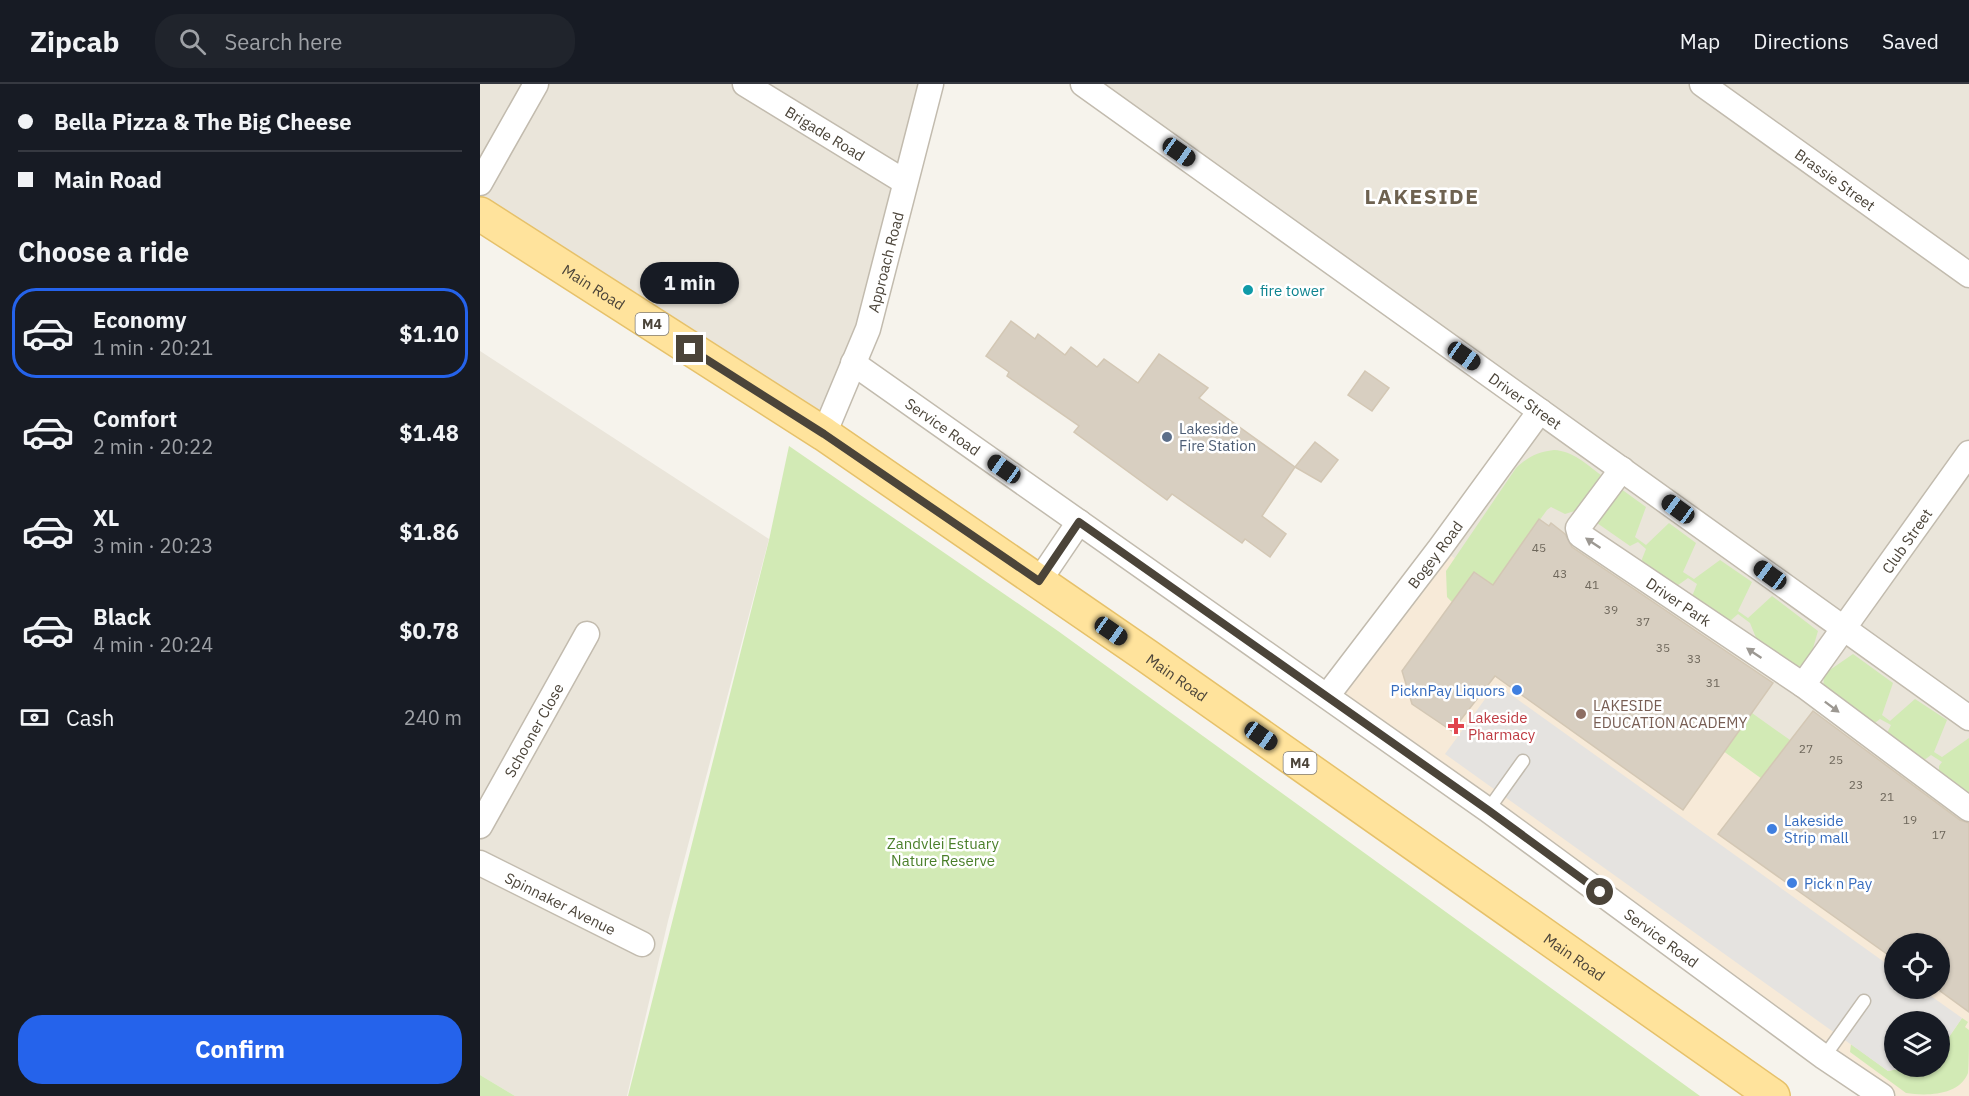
<!DOCTYPE html>
<html lang="en">
<head>
<meta charset="utf-8">
<style>
	body { margin:0; font-family:"IBM Plex Sans",sans-serif; background:#20242c; color:#f1f3f6; height:100vh; display:flex; flex-direction:column; font-size:22px; white-space:nowrap }
	* { box-sizing:border-box; margin:0 }
	p { font-size:20px; color:#9ea1a6 }
	.icon { flex:none; width:33px; height:33px; fill:none; stroke:currentColor; stroke-width:2; stroke-linecap:round; stroke-linejoin:round }
	.map { position:relative; flex:1; overflow:hidden }
	.panel { display:flex; flex-direction:column; background:#171b24; width:480px }
	.panel>* { flex:none }
	.banner { display:grid; align-content:center; height:132px; padding:0 18px; background:#171b24 }
	.controls { position:absolute; left:1404px; top:849px; display:grid; gap:12px }
	.controls a { display:grid; place-items:center; width:66px; height:66px; border-radius:50%; background:#171b24; box-shadow:0 2px 4px #0004; font-size:30px }
	.end { position:absolute; width:27px; height:27px; margin:-14px; border:8px solid #4b4439; background:#fff; box-shadow:0 0 0 3px #fff }
	.from { border-radius:50% }
	.bubble { position:absolute; height:42px; border-radius:21px; background:#171b24; box-shadow:0 2px 4px #0004; font-size:20px; font-weight:700; line-height:42px; text-align:center }
	.car { position:absolute; width:18px; height:36px; margin:-18px -9px; border-radius:8px; box-shadow:0 0 4px 2px #0007; background:linear-gradient(#222 24%,#8ab4d8 0 40%,#222 0 76%,#8ab4d8 0 86%,#222 0) }
	.banner b { display:flex; align-items:center; gap:21px; height:57px; font-size:22px }
	.banner b+b { border-top:2px solid #363941 }
	.banner i { width:15px; height:15px; background:#f1f3f6 }
	ul { padding:0; list-style:none }
	li { display:flex; align-items:center; gap:18px; height:90px; margin:0 12px 9px; padding:0 6px; border:3px solid transparent; border-radius:24px }
	li div { flex:1 }
	li b { display:block; font-size:22px }
	li em { font-style:normal; font-weight:700 }
	li.on { border-color:#2563eb }
	li>.icon { width:54px; height:54px; stroke-width:1.5 }
	h2 { padding:0 18px; font-size:27px; line-height:72px }
	.pay { display:flex; align-items:center; gap:15px; height:66px; padding:0 18px; font-size:22px }
	.pay p { margin-inline-start:auto }
	.action { display:flex; gap:12px; margin-top:auto; padding:12px 18px }
	.action a { flex:1; height:69px; border-radius:24px; background:#2563eb; color:#fff; font-size:24px; font-weight:700; line-height:69px; text-align:center }
	header { display:flex; align-items:center; gap:36px; box-sizing:border-box; height:84px; padding:0 30px; background:#171b24; border-bottom:2px solid #363941 }
	header strong { font-size:28px }
	nav { display:flex; gap:33px; margin-inline-start:auto; font-size:21px }
	.search { width:420px; height:54px; background:#20242c; display:flex; align-items:center; gap:15px; box-sizing:border-box; padding:0 21px; border-radius:24px; color:#9ea1a6; font-size:22px }
	main { display:flex; flex:1; min-height:0 }
	.map>svg:first-child { display:block }
</style>
</head>
<body>
<header>
<strong>Zipcab</strong>
<div class="search"><svg class="icon" aria-label="search" viewBox="0 0 24 24"><circle cx="10" cy="10" r="6"/><path d="M15 15l6 6"/></svg>Search here</div>
<nav><a>Map</a><a>Directions</a><a>Saved</a></nav>
</header>
<main>
<section class="panel">
<div class="banner">
<b><i class="from"></i>Bella Pizza &amp; The Big Cheese</b>
<b><i></i>Main Road</b>
</div>
<h2>Choose a ride</h2>
<ul>
<li class="on"><svg class="icon" aria-label="car" viewBox="0 0 24 24"><path d="M5 17H2v-5l4-1 3-4h7l3 4 3 1v5h-3M9 17h6M6 11h13"/><circle cx="7" cy="17" r="2"/><circle cx="17" cy="17" r="2"/></svg><div><b>Economy</b><p>1 min · 20:21</p></div><em>$1.10</em></li>
<li><svg class="icon" aria-label="car" viewBox="0 0 24 24"><path d="M5 17H2v-5l4-1 3-4h7l3 4 3 1v5h-3M9 17h6M6 11h13"/><circle cx="7" cy="17" r="2"/><circle cx="17" cy="17" r="2"/></svg><div><b>Comfort</b><p>2 min · 20:22</p></div><em>$1.48</em></li>
<li><svg class="icon" aria-label="car" viewBox="0 0 24 24"><path d="M5 17H2v-5l4-1 3-4h7l3 4 3 1v5h-3M9 17h6M6 11h13"/><circle cx="7" cy="17" r="2"/><circle cx="17" cy="17" r="2"/></svg><div><b>XL</b><p>3 min · 20:23</p></div><em>$1.86</em></li>
<li><svg class="icon" aria-label="car" viewBox="0 0 24 24"><path d="M5 17H2v-5l4-1 3-4h7l3 4 3 1v5h-3M9 17h6M6 11h13"/><circle cx="7" cy="17" r="2"/><circle cx="17" cy="17" r="2"/></svg><div><b>Black</b><p>4 min · 20:24</p></div><em>$0.78</em></li>
</ul>
<div class="pay"><svg class="icon" aria-label="cash" viewBox="0 0 24 24"><path d="M3 7h18v10H3z"/><circle cx="12" cy="12" r="2"/></svg>Cash<p>240 m</p></div>
<div class="action"><a>Confirm</a></div>
</section>
<div class="map">
<svg width="1489" height="1012" viewBox="0 0 1489 1012">
	<rect width="100%" height="100%" fill="#f6f3ec"/>
	<!-- residential -->
	<g fill="#eae5da">
		<polygon points="0,0 451,0 344,350 0,130"/>
		<polygon points="604,0 1489,0 1489,843 960,464 1060,327"/>
		<polygon points="0,267 289,455 188,837 147,1012 35,1012 0,991"/>
	</g>
	<!-- commercial -->
	<path fill="#f7ead8" fill-rule="evenodd" d="M960 464 1489 843V1012H1402L847 612ZM1414 860H1460V904H1414ZM1414 938H1460V982H1414Z"/>
	<!-- green -->
	<g fill="#d2eab5">
		<polygon points="309,362 578,547 1220,1012 148,1012 289,456"/>
		<path d="M1074 366C1093 367 1106 380 1121 391L1098 426 1085 430 1071 423 1067 426 1032 474 1260 646 1272 629 1310 656 1282 695 995 488 972 518 967 513 966 487 1036 384C1048 373 1057 368 1074 366Z"/>
		<polygon points="1137,402 1166,423 1155,453 1166,461 1189,439 1216,459 1203,488 1214,495 1240,476 1272,498 1258,527 1268,534 1292,512 1338,547 1329,578 1317,583 1281,566 1270,539 1258,530 1250,537 1243,538 1211,515 1217,500 1208,494 1194,504 1163,483 1162,475 1166,465 1158,458 1150,462 1117,439 1118,427"/>
		<polygon points="1373,570 1413,599 1402,631 1410,637 1435,615 1467,636 1454,668 1462,673 1489,654 1489,714 1459,690 1459,682 1462,678 1451,671 1443,677 1408,657 1408,647 1411,641 1400,635 1392,641 1343,608 1344,590"/>
		<path d="M1482 934 1488 938 1485 943 1489 946C1489 957 1489 980 1488 989 1479 1012 1446 1012 1426 1009L1370 968 1371 960 1408 987 1427 983 1460 982V966Z"/>
		<polygon points="0,991 35,1012 0,1012"/>
	</g>
	<!-- parking -->
	<polygon fill="#e5e3e0" points="1016,600 1414,885 1414,904 1441,905 1482,934 1460,966 1460,938 1414,938 1414,982 1427,983 1408,987 965,670"/>
	<!-- building -->
	<g fill="#d8cfc1" stroke="#d3c7b4" stroke-width="1.5">
		<polygon points="531,237 555,255 558,250 585,271 591,263 617,283 624,275 658,299 679,270 728,304 719,314 815,383 835,358 858,376 841,398 815,383 782,432 806,450 790,473 765,455 762,459 692,410 687,416 594,348 599,342 527,292 529,288 506,272"/>
		<polygon points="885,287 909,304 892,327 868,311"/>
		<polygon points="1059,435 1069,442 1071,439 1085,450 1092,463 1293,599 1203,726 1015,592 972,647 932,620 922,587 994,488 1013,501"/>
		<polygon points="1333,627 1480,736 1489,739 1489,928 1456,904 1460,904 1460,860 1414,860 1414,875 1238,750"/>
	</g>
	<g fill="none" stroke-linecap="round" stroke-linejoin="round">
		<!-- service casing -->
		<g stroke="#c2bbae" stroke-width="15">
			<g id="service">
				<polyline points="1008,726 1043,677"/>
				<polyline points="1344,973 1384,917"/>
			</g>
		</g>
		<!-- minor casing -->
		<g stroke="#c2bbae" stroke-width="27">
			<g id="minor">
				<path id="s1" d="M265 0 425 98"/>
				<path id="s2" d="M603 0 1489 634"/>
				<path id="s3" d="M1222 0 1489 191"/>
				<polyline points="0,99 56,0"/>
				<path id="s4" d="M373 279 1008 726 1344 973 1402 1012"/>
				<path id="s5" d="M344 350 388 245 451 0"/>
				<polyline points="1489,369 1323,601 1489,725"/>
				<path id="s6" d="M1142 385 1098 444 1100 451 1323 601"/>
				<polyline points="559,497 599,438"/>
				<path id="s7" d="M847 612 960 464 1060 327"/>
				<path id="s8" d="M0 742 107 550"/>
				<path id="s9" d="M0 779 162 860"/>
			</g>
		</g>
		<!-- primary casing -->
		<g stroke="#e6c16a" stroke-width="36">
			<g id="primary">
				<path id="s10" d="M0 130 344 350 667 572 1293 1012"/>
			</g>
		</g>
		<!-- service -->
		<use href="#service" stroke="#fff" stroke-width="12"/>
		<!-- minor -->
		<use href="#minor" stroke="#fff" stroke-width="24"/>
		<!-- primary -->
		<use href="#primary" stroke="#ffe39c" stroke-width="33"/>
	</g>
	<!-- one-way arrows -->
	<defs><path id="oneway-solid" d="M-6-.8H1V-3.2L6.5 0L1 3.2V.8H-6Z" transform="scale(1.5)"/></defs>
	<g fill="#9c9892">
		<use href="#oneway-solid" transform="translate(1113 459) rotate(-146)"/>
		<use href="#oneway-solid" transform="translate(1274 569) rotate(-146)"/>
		<use href="#oneway-solid" transform="translate(1352 623) rotate(37)"/>
	</g>
	<g fill="none" stroke-linecap="round" stroke-linejoin="round">
		<!-- route -->
		<polyline stroke="#4b4439" stroke-width="8" points="210,265 344,350 559,497 599,438 1008,726 1120,808"/>
	</g>
	<!-- markers -->
	<circle fill="#0f9aa8" stroke="#fff" stroke-width="2" cx="768" cy="206" r="6"/>
	<circle fill="#5c6f8a" stroke="#fff" stroke-width="2" cx="687" cy="353" r="6"/>
	<g fill="#3f7fe0" stroke="#fff" stroke-width="2">
		<circle cx="1037" cy="606" r="6"/>
		<circle cx="1292" cy="745" r="6"/>
		<circle cx="1312" cy="799" r="6"/>
	</g>
	<circle fill="#8d6e63" stroke="#fff" stroke-width="2" cx="1101" cy="630" r="6"/>
	<path fill="#e0444e" stroke="#fff" stroke-width="2" d="M973 633h6v6h6v6h-6v6h-6v-6h-6v-6h6z"/>
	<g text-anchor="middle" dominant-baseline="central" stroke-width="5" stroke-linejoin="round" paint-order="stroke">
		<!-- number labels -->
		<g font-size="12" fill="#6e675b">
			<text x="1059" y="463">45</text>
			<text x="1080" y="489">43</text>
			<text x="1112" y="500">41</text>
			<text x="1131" y="525">39</text>
			<text x="1163" y="537">37</text>
			<text x="1183" y="563">35</text>
			<text x="1214" y="574">33</text>
			<text x="1233" y="598">31</text>
			<text x="1326" y="664">27</text>
			<text x="1356" y="675">25</text>
			<text x="1376" y="700">23</text>
			<text x="1407" y="712">21</text>
			<text x="1430" y="735">19</text>
			<text x="1459" y="750">17</text>
		</g>
		<!-- shield labels -->
		<g fill="#fff" stroke="#817c74" stroke-width="1.5">
			<rect x="155.5" y="229" width="33" height="22" rx="4.5"/>
			<rect x="803.5" y="668" width="33" height="22" rx="4.5"/>
		</g>
		<g font-size="14" font-weight="bold" fill="#4b4439">
			<text x="172" y="240">M4</text>
			<text x="820" y="679">M4</text>
		</g>
		<!-- street labels -->
		<g font-size="15" fill="#4b4439" stroke="#fff">
			<text stroke="none"><textPath href="#s1" startOffset="94">Brigade Road</textPath></text>
			<text stroke="none"><textPath href="#s3" startOffset="164">Brassie Street</textPath></text>
			<text stroke="none"><textPath href="#s5" startOffset="183">Approach Road</textPath></text>
			<text stroke="none"><textPath href="#s10" startOffset="135">Main Road</textPath></text>
			<text stroke="none"><textPath href="#s2" startOffset="544">Driver Street</textPath></text>
			<text stroke="none"><textPath href="#s4" startOffset="110">Service Road</textPath></text>
			<text transform="translate(1427 457) rotate(-55)">Club Street</text>
			<text stroke="none"><textPath href="#s7" startOffset="178">Bogey Road</textPath></text>
			<text stroke="none"><textPath href="#s6" startOffset="200">Driver Park</textPath></text>
			<text stroke="none"><textPath href="#s10" startOffset="837">Main Road</textPath></text>
			<text stroke="none"><textPath href="#s8" startOffset="110">Schooner Close</textPath></text>
			<text stroke="none"><textPath href="#s9" startOffset="90">Spinnaker Avenue</textPath></text>
			<text stroke="none"><textPath href="#s4" startOffset="992">Service Road</textPath></text>
			<text stroke="none"><textPath href="#s10" startOffset="1323">Main Road</textPath></text>
		</g>
		<!-- culture labels -->
		<g font-size="15" fill="#0d838f" stroke="#fff" text-anchor="start">
			<text x="780" y="206">fire tower</text>
		</g>
		<!-- service labels -->
		<g font-size="15" fill="#4e5e75" stroke="#fff" text-anchor="start">
			<text x="699" y="344">Lakeside<tspan x="699" dy="17">Fire Station</tspan></text>
		</g>
		<!-- shop labels -->
		<g font-size="15" fill="#366cbe" stroke="#fff" text-anchor="start">
			<text x="1025" y="606" text-anchor="end">PicknPay Liquors</text>
			<text x="1304" y="736">Lakeside<tspan x="1304" dy="17">Strip mall</tspan></text>
			<text x="1324" y="799">Pick n Pay</text>
		</g>
		<!-- education labels -->
		<g font-size="15" fill="#785e54" stroke="#fff" text-anchor="start">
			<text x="1113" y="621">LAKESIDE<tspan x="1113" dy="17">EDUCATION ACADEMY</tspan></text>
		</g>
		<!-- health labels -->
		<g font-size="15" fill="#be3a42" stroke="#fff" text-anchor="start">
			<text x="988" y="633">Lakeside<tspan x="988" dy="17">Pharmacy</tspan></text>
		</g>
		<!-- park labels -->
		<g font-size="15" fill="#4a7f2a" stroke="#fff">
			<text x="463" y="759">Zandvlei Estuary<tspan x="463" dy="17">Nature Reserve</tspan></text>
		</g>
		<!-- district labels -->
		<g font-size="21" font-weight="bold" letter-spacing="1.5" fill="#6e6250" stroke="#fff">
			<text x="942" y="112">LAKESIDE</text>
		</g>
	</g>
</svg>
<div class="controls">
<a><svg class="icon" aria-label="locate" viewBox="0 0 24 24"><circle cx="12" cy="12" r="6"/><path d="M12 2v4M12 18v4M2 12h4M18 12h4"/></svg></a>
<a><svg class="icon" aria-label="layers" viewBox="0 0 24 24"><path d="M12 4l9 5-9 5-9-5zM3 14l9 5 9-5"/></svg></a>
</div>
<i class="end from" style="left:1120px;top:808px"></i>
<i class="end" style="left:210px;top:265px"></i>
<div class="bubble" style="left:160px;top:178px;width:99px">1 min</div>
<i class="car" style="left:699px;top:68px;rotate:125deg"></i>
<i class="car" style="left:984px;top:272px;rotate:125deg"></i>
<i class="car" style="left:524px;top:385px;rotate:305deg"></i>
<i class="car" style="left:1198px;top:425px;rotate:306deg"></i>
<i class="car" style="left:1290px;top:491px;rotate:306deg"></i>
<i class="car" style="left:631px;top:547px;rotate:125deg"></i>
<i class="car" style="left:781px;top:652px;rotate:125deg"></i>
</div>
</main>
</body>
</html>
